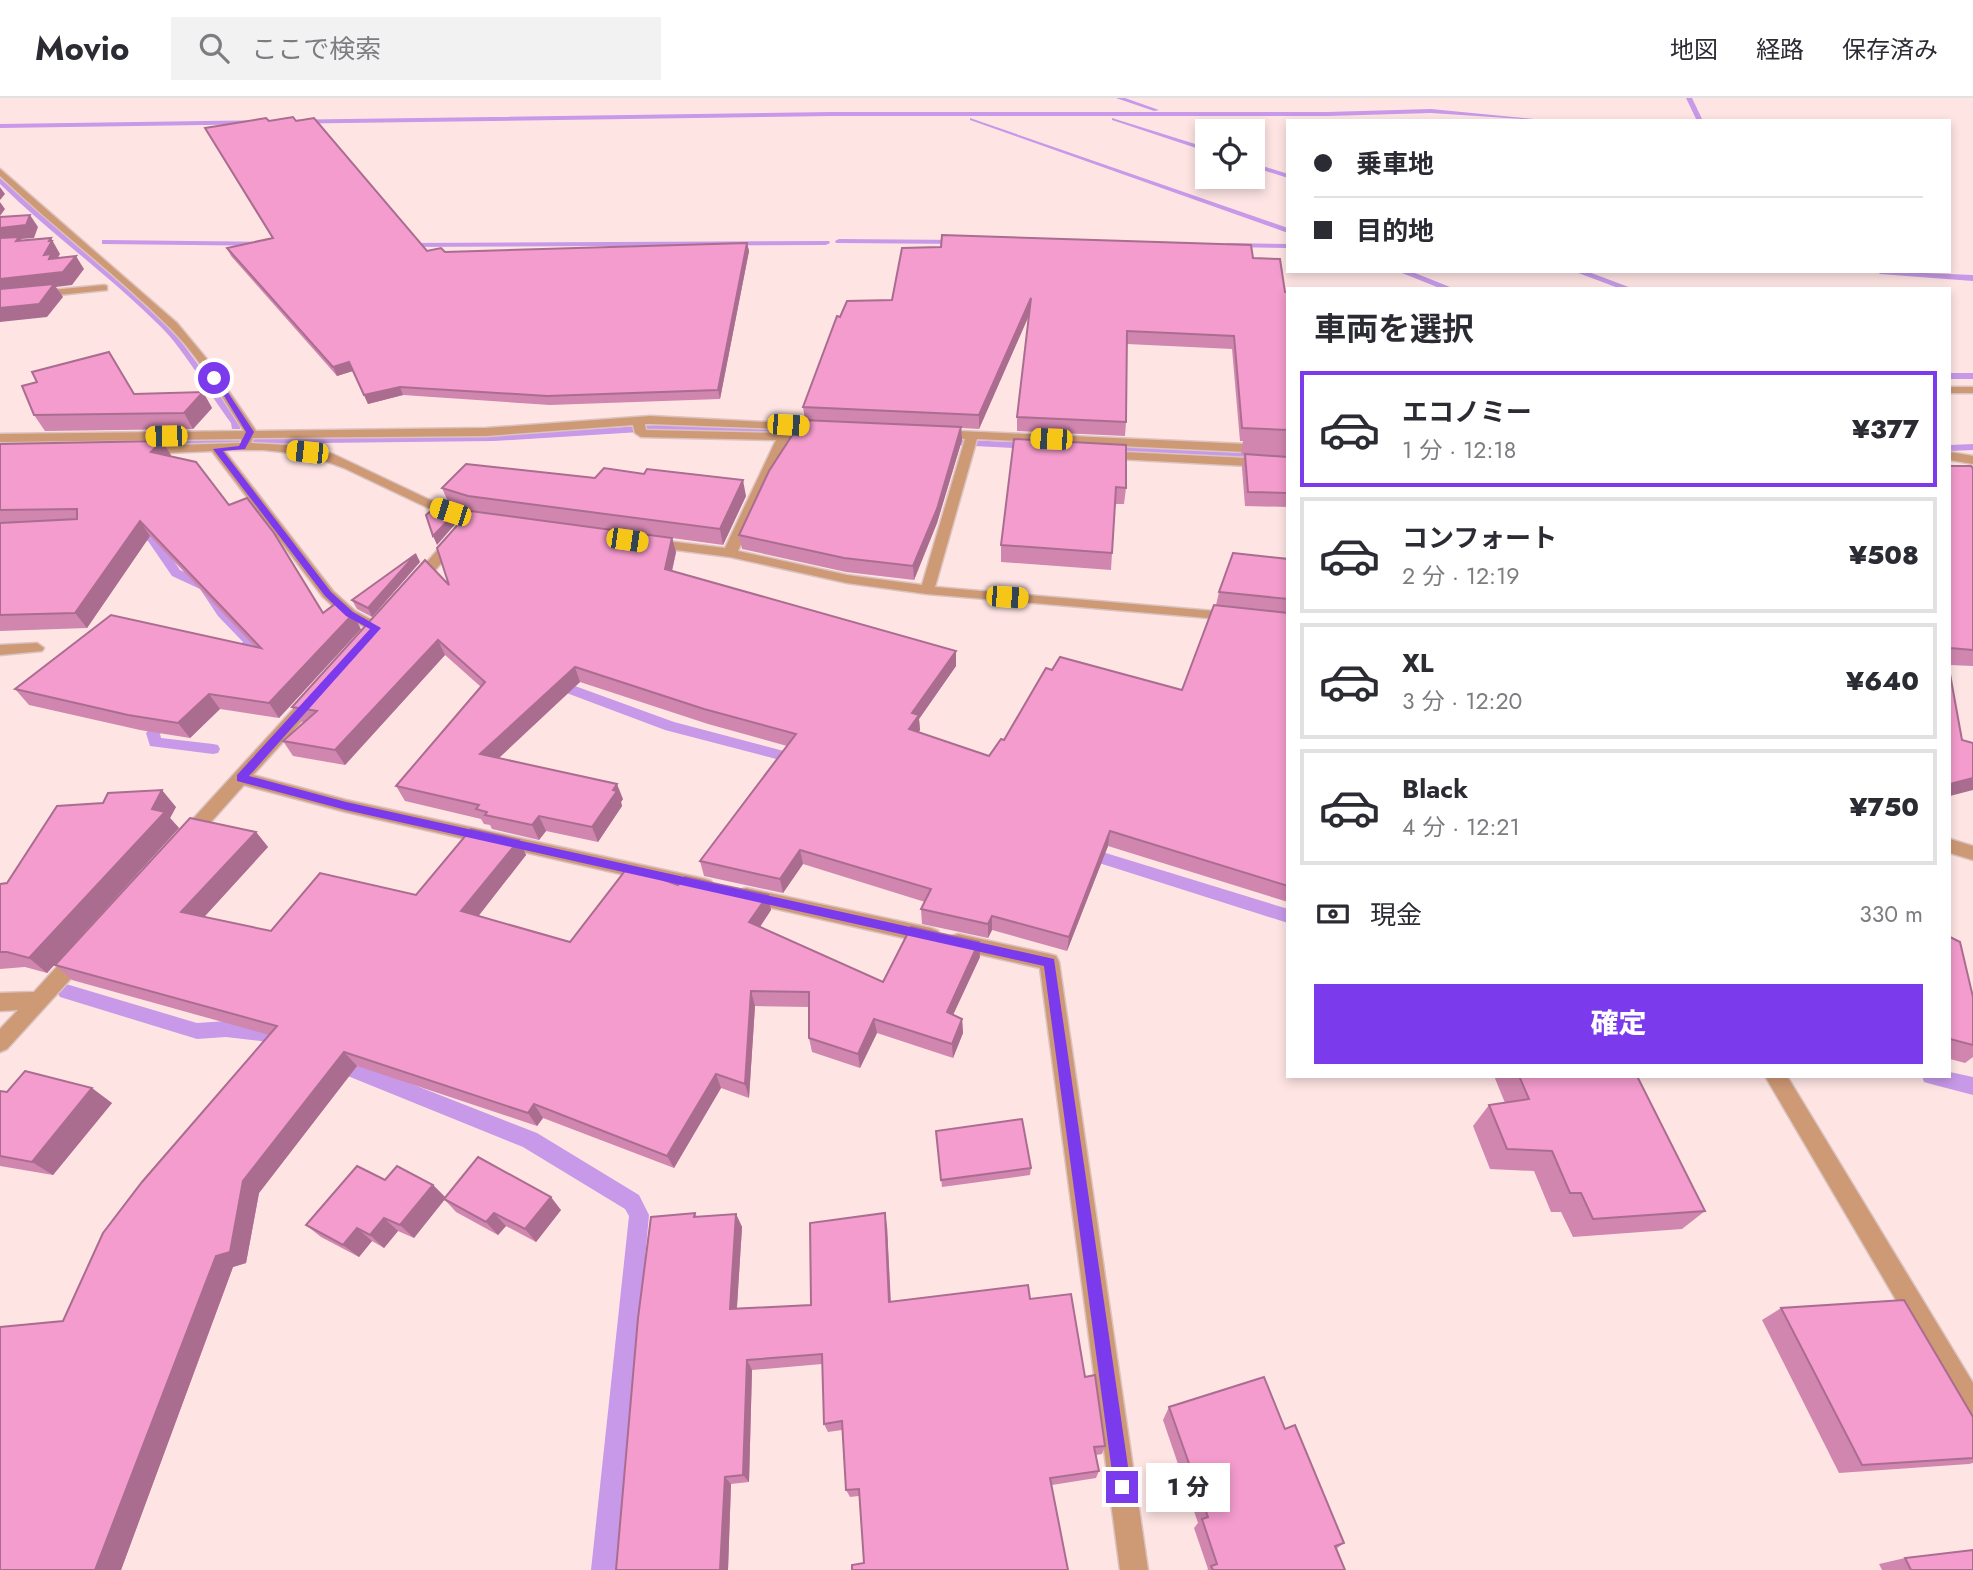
<!DOCTYPE html>
<html lang="ja">
<head>
<meta charset="utf-8">
<style>
	body { margin:0; font-family:Jost,"Noto Sans JP",sans-serif; background:#f2f2f3; color:#2b2b33; height:100vh; display:flex; flex-direction:column; font-size:26px; white-space:nowrap }
	* { box-sizing:border-box; margin:0 }
	p { font-size:23px; color:#7c7c81 }
	.icon { flex:none; width:38px; height:38px; fill:none; stroke:currentColor; stroke-width:2; stroke-linecap:round; stroke-linejoin:round }
	.map { position:relative; flex:1; overflow:hidden }
	.sheet { position:absolute; left:1286px; top:189px; width:665px; height:791px; display:flex; flex-direction:column; background:#fff; border-radius:0px; box-shadow:0 4px 10px #0003 }
	.sheet>* { flex:none }
	.top-card { position:absolute; left:1286px; top:21px; width:665px; height:154px; border-radius:0px; box-shadow:0 4px 10px #0003; display:grid; align-content:center; height:154px; padding:0 28px; background:#fff }
	.buttons { position:absolute; left:1195px; top:21px; display:grid; gap:14px }
	.buttons a { display:grid; place-items:center; width:70px; height:70px; border-radius:0px; background:#fff; box-shadow:0 4px 10px #0003; font-size:35px }
	.end { position:absolute; width:32px; height:32px; margin:-16px; border:9px solid #7c3aed; background:#fff; box-shadow:0 0 0 4px #fff }
	.from { border-radius:50% }
	.bubble { position:absolute; height:49px; border-radius:0px; background:#fff; box-shadow:0 4px 10px #0003; font-size:23px; font-weight:800; line-height:49px; text-align:center }
	.car { position:absolute; width:21px; height:42px; margin:-21px -10px; border-radius:9px; box-shadow:0 0 5px 2px #0007; background:linear-gradient(#f5c518 24%,#345 0 40%,#f5c518 0 76%,#345 0 86%,#f5c518 0) }
	.top-card b { display:flex; align-items:center; gap:24px; height:66px; font-size:26px }
	.top-card b+b { border-top:2px solid #e1e1e2 }
	.top-card i { width:18px; height:18px; background:#2b2b33 }
	ul { padding:0; list-style:none }
	li { display:flex; align-items:center; gap:21px; height:116px; margin:0 14px 10px; padding:0 14px; border:4px solid #e1e1e2; border-radius:0px }
	li div { flex:1 }
	li b { display:block; font-size:26px }
	li em { font-style:normal; font-weight:800 }
	li.selected { border-color:#7c3aed }
	li>.icon { width:63px; height:63px; stroke-width:1.5 }
	h2 { padding:0 28px; font-size:32px; line-height:84px }
	.pay { display:flex; align-items:center; gap:18px; height:77px; padding:0 28px; font-size:26px }
	.pay p { margin-inline-start:auto }
	.primary-button { display:flex; gap:14px; margin-top:auto; padding:14px 28px }
	.primary-button a { flex:1; height:80px; border-radius:0px; background:#7c3aed; color:#fff; font-size:28px; font-weight:800; line-height:80px; text-align:center }
	header { display:flex; align-items:center; gap:42px; box-sizing:border-box; height:98px; padding:0 35px; background:#fff; border-bottom:2px solid #e1e1e2 }
	header strong { font-size:33px }
	nav { display:flex; gap:38px; margin-inline-start:auto; font-size:24px }
	.search { width:490px; height:63px; background:#f2f2f3; display:flex; align-items:center; gap:18px; box-sizing:border-box; padding:0 24px; border-radius:0px; color:#7c7c81; font-size:26px }
	.map>svg:first-child { display:block }
</style>
</head>
<body>
<header>
<strong>Movio</strong>
<div class="search"><svg class="icon" aria-label="search" viewBox="0 0 24 24"><circle cx="10" cy="10" r="6"/><path d="M15 15l6 6"/></svg>ここで検索</div>
<nav><a>地図</a><a>経路</a><a>保存済み</a></nav>
</header>
<div class="map">
<svg width="1973" height="1472" viewBox="0 0 1973 1472">
	<rect width="100%" height="100%" fill="#fee5e4"/>
	<g fill="none" stroke-linecap="round" stroke-linejoin="round">
		<!-- stream -->
		<g fill="#c799e8" fill-rule="evenodd">
			<polygon points="1116,0 1125,0 1159,12 1154,13"/>
			<polygon points="1686,0 1692,0 1703,23 1697,23"/>
			<polygon points="1431,11 1554,23 1431,15 1327,18 832,18 0,30 0,26 832,14 1327,14"/>
			<polygon points="970,20 1288,130 1288,135 970,22"/>
			<polygon points="1112,20 1208,50 1208,54 1112,22"/>
			<polygon points="1253,65 1288,76 1288,80 1253,69"/>
			<path d="M0 80 169 227 241 325 240 331H232L231 325C210 297 185 253 161 229 110 178 51 136 0 86Z"/>
			<polygon points="839,141 963,142 967,144 963,146 836,145 835,143"/>
			<polygon points="105,142 270,144 274,146 270,148 102,146 102,142"/>
			<polygon points="829,143 830,145 826,147 401,149 397,147 401,145"/>
			<polygon points="1227,145 1288,146 1288,150 1230,149 1227,149"/>
			<polygon points="1397,173 1410,173 1455,191 1442,191"/>
			<polygon points="1573,173 1586,173 1634,191 1621,191"/>
			<polygon points="1876,173 1973,177 1973,183 1880,176"/>
			<rect x="1950" y="275" width="23" height="6"/>
			<polygon points="656,327 799,332 804,335 799,338 656,333 494,343 142,347 137,344 142,341 494,337"/>
			<polygon points="940,341 1033,345 1038,348 1033,351 936,346 936,342"/>
			<polygon points="1973,346 1973,352 1950,353 1950,347"/>
			<polygon points="1104,348 1288,357 1288,363 1100,353 1099,351"/>
			<polygon points="130,433 156,437 180,472 208,485 228,512 256,541 256,547 237,563 227,563 225,560 243,544 218,518 200,491 172,478 148,443 126,440 126,434"/>
			<polygon points="553,580 674,624 799,657 806,662 799,667 665,632 548,588 546,585"/>
			<polygon points="166,615 173,620 160,636 161,640 213,646 218,647 220,651 218,655 213,656 150,648 146,635 161,617"/>
			<polygon points="1083,748 1288,811 1288,825 1077,758 1075,754 1077,750"/>
			<polygon points="66,886 197,925 226,923 263,927 295,940 297,946 295,952 288,954 261,943 226,939 197,941 60,899 57,894 60,889"/>
			<polygon points="335,956 537,1035 639,1097 649,1117 617,1472 591,1472 629,1118 625,1111 523,1049 328,970 326,964 328,958"/>
			<polygon points="1950,974 1973,979 1973,997 1931,986 1924,984 1922,978 1950,978"/>
		</g>
		<!-- minor casing -->
		<g stroke="#dbc3c2" stroke-width="3">
			<g id="minor">
				<path d="M0 71 177 225 206 260 256 333 486 330 650 318 824 327 826 329 820 333 793 331 791 335 798 339 788 342 738 453 847 477 922 487 965 341 934 339V333L938 332 1288 348V356L977 341 935 489 1237 515 1239 518 1237 521 1232 522 927 496 847 485 730 459 645 448V442L650 441 725 450 776 342 641 339 635 335 633 327 486 338 253 340 251 345 288 347 333 356 430 402 468 416 492 420 494 423 487 427 441 416 344 370 309 357 264 352H224L333 493 355 513 381 527 383 530 381 533 376 535 345 519 323 499 212 353 144 356 138 352 144 348 241 345V341L0 344V336L244 333C221 298 199 258 168 228 115 175 54 130 0 78ZM645 326H650L781 331 779 335 646 332Z"/>
				<polygon points="104,187 107,188 107,192 0,203 0,197"/>
				<rect x="1950" y="289" width="23" height="6"/>
				<polygon points="1103,353 1288,362 1288,370 1099,360 1099,354"/>
				<polygon points="1950,354 1973,358 1973,366 1950,362"/>
				<polygon points="454,438 459,439 459,445 422,487 412,487 412,481 449,439"/>
				<polygon points="37,545 44,550 42,553 0,557 0,547"/>
				<polygon points="314,594 320,595 322,599 320,603 253,677 346,702 705,781 711,783 714,788 711,793 705,795 346,714 244,687 193,744 181,744 178,739 181,734 308,595"/>
				<polygon points="1950,741 1973,748 1973,762 1950,755"/>
				<polygon points="746,790 931,830 938,833 940,838 938,843 931,846 746,804 740,802 737,797 740,792"/>
				<polygon points="958,836 1049,856 1056,858 1059,864 1148,1472 1120,1472 1040,870 951,850 948,844 951,838"/>
				<polygon points="79,850 86,852 89,858 86,864 7,951 0,954 0,931 18,912 0,913 0,895 34,894 72,852"/>
				<polygon points="1765,978 1787,978 1973,1285 1973,1322 1964,1318"/>
			</g>
		</g>
		<!-- minor -->
		<use href="#minor" fill="#ce9975" fill-rule="evenodd"/>
	</g>
	<!-- wall -->
	<g fill="#d186b0">
		<polygon points="269,23 296,23 427,153 445,154 747,145 749,153 720,301 550,307 403,297 368,306 353,273 337,278 231,158 227,150 272,140 205,30"/>
		<polygon points="1253,160 1285,194 1288,194 1288,409 1245,408 1242,370 1244,357 1241,356 1243,343 1240,343 1232,251 1127,246 1126,324 1125,338 1017,333 1017,319 1029,217 979,331 961,330 962,342 937,425 914,482 846,474 742,451 739,437 805,322 803,309 840,219 892,202"/>
		<polygon points="203,294 212,310 193,331 45,333 34,317 134,296"/>
		<polygon points="1014,341 1126,390 1124,406 1115,406 1111,472 1001,464 1001,447"/>
		<polygon points="0,346 171,357 170,358 229,407 323,515 361,531 279,620 220,611 190,640 140,632 29,607 15,591 255,549 150,438 87,530 0,533"/>
		<polygon points="1950,368 1973,370 1973,568 1950,567"/>
		<polygon points="442,390 746,398 723,447 672,440 676,454 672,473 956,568 919,621 920,632 918,634 989,658 1004,642 1052,572 1182,592 1216,507 1219,494 1288,461 1288,804 1108,748 1067,853 992,832 988,840 922,826 921,811 925,804 803,766 783,795 704,778 700,763 787,648 708,626 580,584 499,660 623,701 621,704 622,708 598,744 546,733 539,742 492,731 490,727 484,726 481,721 405,703 396,688 481,589 445,557 345,667 293,658 283,643 304,624 302,624 292,609 449,487 471,413 449,406"/>
		<polygon points="416,456 420,464 372,519 357,511 352,502"/>
		<polygon points="176,709 170,720 179,730 47,875 25,869 0,871 0,786 7,785"/>
		<polygon points="256,734 268,749 204,819 271,833 416,797 519,742 526,757 478,818 570,844 678,787 768,797 771,812 760,829 883,884 980,859 953,916 962,921 963,935 953,960 877,935 860,970 812,954 809,940 809,909 755,908 749,1000 721,990 674,1070 543,1020 537,1028 357,968 259,1095 246,1165 233,1169 121,1472 0,1472 63,1223 269,937 72,882 55,867"/>
		<polygon points="1950,839 1973,899 1973,959 1965,965 1950,961"/>
		<polygon points="1494,978 1637,978 1705,1113 1682,1131 1573,1139 1561,1114 1551,1114 1534,1073 1490,1071 1473,1028 1489,1007 1505,1005"/>
		<polygon points="0,993 7,994 112,1005 53,1077 0,1068"/>
		<polygon points="936,1033 1031,1070 1030,1077 942,1089"/>
		<polygon points="385,1082 433,1087 445,1099 561,1112 536,1144 506,1128 498,1137 456,1114 444,1101 414,1140 398,1133 384,1150 372,1143 359,1159 321,1139 306,1127"/>
		<polygon points="695,1115 697,1119 736,1116 742,1129 737,1210 811,1207 887,1128 891,1204 1030,1201 1085,1279 1105,1348 1102,1356 1096,1357 1099,1373 1096,1380 1052,1387 864,1465 859,1398 850,1399 846,1392 842,1332 828,1334 824,1326 822,1266 752,1272 749,1384 731,1386 728,1472"/>
		<polygon points="1781,1210 1973,1319 1973,1365 1969,1366 1839,1375 1762,1222"/>
		<polygon points="1169,1309 1285,1331 1344,1445 1336,1451 1345,1472 1207,1472 1208,1471 1194,1430 1198,1425 1163,1322"/>
		<polygon points="1905,1460 1973,1472 1882,1472 1879,1466"/>
	</g>
	<!-- shaded-wall -->
	<g fill="#aa6d90">
		<polygon points="0,89 5,96 0,102"/>
		<polygon points="0,104 5,111 0,118"/>
		<polygon points="30,117 38,129 34,140 21,141 27,152 0,144 0,130"/>
		<polygon points="51,140 60,156 56,163 57,174 44,157"/>
		<polygon points="747,145 749,153 720,301 718,292"/>
		<polygon points="76,158 84,171 72,187 56,189 63,199 47,219 0,224 0,181"/>
		<polygon points="1031,200 1031,213 979,331 979,317"/>
		<polygon points="349,264 353,273 337,278 333,269"/>
		<polygon points="400,289 403,297 368,306 364,297"/>
		<polygon points="203,294 212,310 193,331 184,315"/>
		<polygon points="961,329 962,342 937,425 914,482 913,468"/>
		<polygon points="162,343 171,357 161,369 151,354"/>
		<polygon points="743,382 746,398 723,447 720,431"/>
		<polygon points="455,415 458,423 437,447 433,438"/>
		<polygon points="140,423 150,438 87,530 75,515"/>
		<polygon points="672,440 676,454 669,486 665,471"/>
		<polygon points="416,456 420,464 372,519 368,510"/>
		<polygon points="353,516 361,531 279,620 269,605"/>
		<polygon points="438,542 445,557 345,667 335,652"/>
		<polygon points="956,553 956,568 919,621 920,632 910,646 909,631 912,615"/>
		<polygon points="575,569 580,584 487,671 480,656"/>
		<polygon points="209,596 220,611 190,640 178,625"/>
		<polygon points="1973,680 1973,692 1950,698 1950,686"/>
		<polygon points="617,686 623,701 621,704 622,708 598,744 592,729"/>
		<polygon points="162,692 176,709 170,720 179,730 47,875 29,860 152,711"/>
		<polygon points="539,718 546,733 539,742 532,727"/>
		<polygon points="1110,733 1108,748 1067,853 1069,839"/>
		<polygon points="256,734 268,749 195,829 181,814"/>
		<polygon points="519,742 526,757 470,829 461,813"/>
		<polygon points="800,752 803,766 783,795 780,781"/>
		<polygon points="768,797 771,812 753,839 749,824"/>
		<polygon points="992,818 992,832 988,840 988,826"/>
		<polygon points="979,844 980,859 948,928 947,914"/>
		<polygon points="751,893 755,908 749,1000 745,986"/>
		<polygon points="874,921 877,935 860,970 858,956"/>
		<polygon points="962,921 963,935 953,960 952,946"/>
		<polygon points="344,954 357,968 259,1095 246,1165 233,1169 121,1472 95,1472 243,1083"/>
		<polygon points="716,976 721,990 674,1070 667,1058"/>
		<polygon points="92,990 112,1005 53,1077 32,1064"/>
		<polygon points="534,1006 543,1020 537,1028 528,1015"/>
		<polygon points="433,1087 446,1100 414,1140 400,1127"/>
		<polygon points="551,1099 561,1112 536,1144 525,1131"/>
		<polygon points="494,1115 506,1128 498,1137 486,1124"/>
		<polygon points="885,1115 887,1128 891,1215 889,1204"/>
		<polygon points="736,1116 742,1129 736,1222 730,1211"/>
		<polygon points="384,1120 398,1133 384,1150 370,1137"/>
		<polygon points="357,1130 372,1143 359,1159 343,1147"/>
		<polygon points="747,1262 752,1272 749,1384 743,1377"/>
		<polygon points="725,1379 731,1386 728,1472 720,1472"/>
	</g>
	<!-- building -->
	<g fill="#f39ccd" stroke="#aa6d90" stroke-width="2">
		<polygon points="293,19 296,23 314,20 427,153 441,150 445,154 747,145 718,292 547,298 400,289 364,297 349,264 333,269 227,150 273,140 205,30 266,20 269,23"/>
		<polygon points="30,117 26,127 0,130 0,119"/>
		<polygon points="942,137 1251,147 1253,160 1280,161 1285,194 1288,194 1288,332 1242,330 1234,238 1127,233 1126,324 1017,319 1031,200 979,317 803,309 837,218 840,219 847,203 892,202 902,150 941,149"/>
		<polygon points="19,139 16,143 51,140 49,143 52,143 44,157 51,156 49,161 76,158 63,174 0,181 0,140"/>
		<polygon points="54,186 39,206 0,210 0,191"/>
		<polygon points="109,254 134,296 203,294 184,315 34,317 22,288 37,284 32,274"/>
		<polygon points="802,322 961,329 937,411 913,468 844,460 739,437 769,373"/>
		<polygon points="1014,341 1126,347 1126,390 1116,389 1112,455 1001,447"/>
		<polygon points="162,343 151,354 196,364 229,407 247,400 274,435 323,515 335,506 353,516 269,605 209,596 178,625 128,617 15,591 111,517 261,550 140,423 75,515 0,517 0,425 77,421 77,411 0,412 0,346"/>
		<polygon points="1245,356 1288,359 1288,395 1248,394"/>
		<polygon points="466,366 595,380 604,370 644,376 647,371 743,382 720,431 468,398 442,390"/>
		<polygon points="1950,368 1971,368 1973,370 1973,552 1950,550"/>
		<polygon points="435,409 455,415 433,438 426,417"/>
		<polygon points="470,413 672,440 665,471 956,553 912,615 919,617 909,631 989,658 1001,641 1004,642 1046,570 1052,572 1060,559 1182,592 1214,507 1288,515 1288,788 1110,733 1069,839 992,818 988,826 921,811 931,791 800,752 780,781 700,763 796,636 704,611 575,569 480,656 617,686 613,692 617,693 592,729 539,718 532,727 485,717 487,714 476,711 479,707 396,688 485,584 438,542 335,652 283,643 317,613 292,609 425,462 449,487 437,450"/>
		<polygon points="1233,455 1288,461 1288,501 1219,494"/>
		<polygon points="416,456 368,510 352,502"/>
		<polygon points="1950,576 1962,642 1973,645 1973,680 1950,686"/>
		<polygon points="162,692 152,711 165,714 29,860 7,854 0,854 0,786 7,785 57,708 103,705 108,695"/>
		<polygon points="190,720 256,734 181,814 271,833 320,775 416,797 471,731 519,742 461,813 570,844 628,769 678,787 685,779 768,797 749,824 883,884 911,829 979,844 947,914 962,921 952,946 874,921 858,956 809,940 809,894 751,893 745,986 716,976 667,1058 534,1006 528,1015 344,954 243,1083 230,1154 216,1158 95,1472 0,1472 0,1229 63,1223 103,1135 142,1084 277,928 55,867"/>
		<polygon points="1950,839 1960,844 1973,899 1973,947 1950,941"/>
		<polygon points="25,973 92,990 32,1064 0,1058 0,993 7,994"/>
		<polygon points="1519,978 1637,978 1705,1113 1593,1121 1581,1095 1570,1095 1552,1053 1507,1051 1489,1007 1529,1001"/>
		<polygon points="1022,1021 1031,1070 941,1082 936,1033"/>
		<polygon points="478,1059 551,1099 525,1131 494,1115 486,1124 444,1101"/>
		<polygon points="357,1068 385,1082 397,1068 433,1087 400,1127 384,1120 370,1137 357,1130 343,1147 306,1127"/>
		<polygon points="695,1115 694,1119 736,1116 730,1211 811,1207 810,1125 885,1115 889,1204 1028,1187 1030,1201 1071,1196 1085,1279 1095,1277 1105,1348 1094,1349 1099,1373 1050,1380 1068,1472 852,1472 852,1467 864,1465 859,1391 846,1392 842,1323 824,1326 822,1256 747,1262 743,1377 725,1379 720,1472 616,1472 638,1220 651,1119"/>
		<polygon points="1904,1202 1973,1319 1973,1360 1862,1367 1781,1210"/>
		<polygon points="1264,1279 1285,1331 1295,1327 1344,1445 1335,1448 1345,1472 1213,1472 1211,1468 1217,1466 1202,1421 1208,1419 1169,1309"/>
		<polygon points="1973,1452 1973,1472 1911,1472 1905,1460"/>
	</g>
	<!-- route -->
	<polygon fill="#7c3aed" points="212,278 217,278 254,334 245,351 223,353 331,494 353,514 381,530 249,678 346,704 1054,861 1131,1389 1129,1395 1122,1398 1116,1395 1114,1389 1044,868 346,712 237,683 237,677 370,531 346,518 325,498 213,351 239,348 246,334"/>
</svg>
<div class="buttons">
<a><svg class="icon" aria-label="locate" viewBox="0 0 24 24"><circle cx="12" cy="12" r="6"/><path d="M12 2v4M12 18v4M2 12h4M18 12h4"/></svg></a>
</div>
<i class="end from" style="left:214px;top:280px"></i>
<i class="end" style="left:1122px;top:1389px"></i>
<div class="bubble" style="left:1146px;top:1365px;width:84px">1 分</div>
<i class="car" style="left:788px;top:327px;rotate:93deg"></i>
<i class="car" style="left:166px;top:338px;rotate:269deg"></i>
<i class="car" style="left:1051px;top:341px;rotate:272deg"></i>
<i class="car" style="left:307px;top:354px;rotate:276deg"></i>
<i class="car" style="left:450px;top:414px;rotate:288deg"></i>
<i class="car" style="left:627px;top:442px;rotate:98deg"></i>
<i class="car" style="left:1007px;top:499px;rotate:94deg"></i>
<div class="top-card">
<b><i class="from"></i>乗車地</b>
<b><i></i>目的地</b>
</div>
<section class="sheet">
<h2>車両を選択</h2>
<ul>
<li class="selected"><svg class="icon" aria-label="car" viewBox="0 0 24 24"><path d="M5 17H2v-5l4-1 3-4h7l3 4 3 1v5h-3M9 17h6M6 11h13"/><circle cx="7" cy="17" r="2"/><circle cx="17" cy="17" r="2"/></svg><div><b>エコノミー</b><p>1 分 · 12:18</p></div><em>¥377</em></li>
<li><svg class="icon" aria-label="car" viewBox="0 0 24 24"><path d="M5 17H2v-5l4-1 3-4h7l3 4 3 1v5h-3M9 17h6M6 11h13"/><circle cx="7" cy="17" r="2"/><circle cx="17" cy="17" r="2"/></svg><div><b>コンフォート</b><p>2 分 · 12:19</p></div><em>¥508</em></li>
<li><svg class="icon" aria-label="car" viewBox="0 0 24 24"><path d="M5 17H2v-5l4-1 3-4h7l3 4 3 1v5h-3M9 17h6M6 11h13"/><circle cx="7" cy="17" r="2"/><circle cx="17" cy="17" r="2"/></svg><div><b>XL</b><p>3 分 · 12:20</p></div><em>¥640</em></li>
<li><svg class="icon" aria-label="car" viewBox="0 0 24 24"><path d="M5 17H2v-5l4-1 3-4h7l3 4 3 1v5h-3M9 17h6M6 11h13"/><circle cx="7" cy="17" r="2"/><circle cx="17" cy="17" r="2"/></svg><div><b>Black</b><p>4 分 · 12:21</p></div><em>¥750</em></li>
</ul>
<div class="pay"><svg class="icon" aria-label="cash" viewBox="0 0 24 24"><path d="M3 7h18v10H3z"/><circle cx="12" cy="12" r="2"/></svg>現金<p>330 m</p></div>
<div class="primary-button"><a>確定</a></div>
</section>
</div>
</body>
</html>
